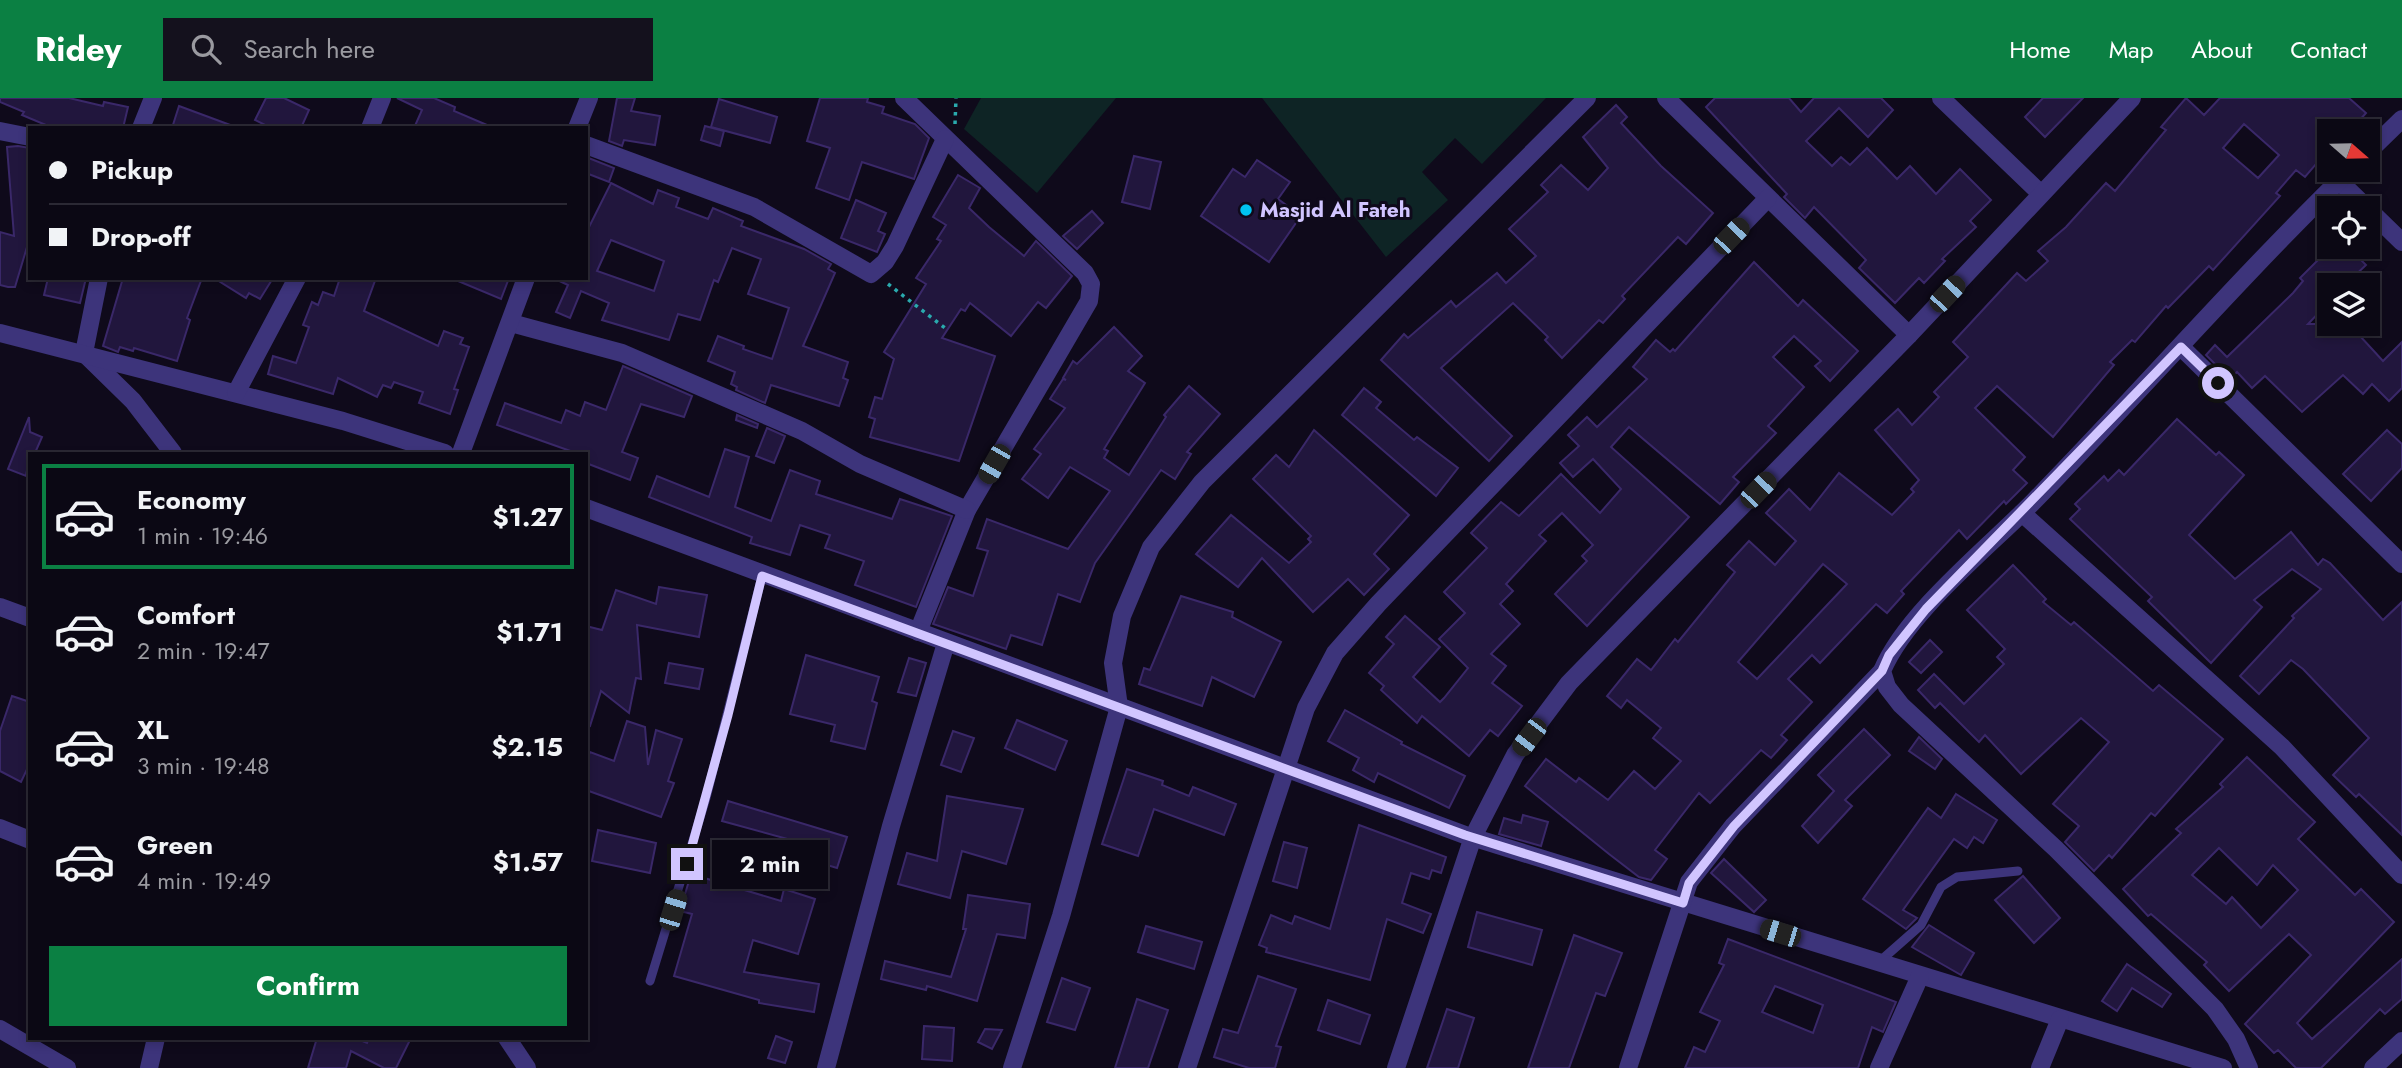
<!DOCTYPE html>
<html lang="en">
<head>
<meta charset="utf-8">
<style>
	body { margin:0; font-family:Jost,sans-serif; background:#14111d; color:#f1f3f6; height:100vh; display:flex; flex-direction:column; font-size:26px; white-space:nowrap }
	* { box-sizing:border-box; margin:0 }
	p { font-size:23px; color:#9a9aa0 }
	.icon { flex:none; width:38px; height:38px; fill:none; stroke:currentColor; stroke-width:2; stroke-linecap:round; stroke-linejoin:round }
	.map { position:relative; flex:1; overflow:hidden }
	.drawer { position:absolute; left:28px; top:354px; width:560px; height:588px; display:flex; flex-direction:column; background:#0b0814; border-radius:0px; box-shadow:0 4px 10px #0003,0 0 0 2px #2b2934 }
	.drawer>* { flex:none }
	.hud { position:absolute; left:28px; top:28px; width:560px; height:154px; border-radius:0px; box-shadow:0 4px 10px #0003,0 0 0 2px #2b2934; display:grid; align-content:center; height:154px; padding:0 21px; background:#0b0814 }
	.needle { width:46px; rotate:110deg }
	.buttons { position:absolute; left:2317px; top:21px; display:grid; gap:14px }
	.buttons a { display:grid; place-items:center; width:63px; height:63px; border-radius:0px; background:#0b0814; box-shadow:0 4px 10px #0003,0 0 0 2px #2b2934; font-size:35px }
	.end { position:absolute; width:32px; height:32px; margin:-16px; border:9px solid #d1c5ff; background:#111; box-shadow:0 0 0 4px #111 }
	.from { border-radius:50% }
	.bubble { position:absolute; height:49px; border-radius:0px; background:#0b0814; box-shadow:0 4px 10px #0003,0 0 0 2px #2b2934; font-size:23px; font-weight:700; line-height:49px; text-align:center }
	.car { position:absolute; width:21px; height:42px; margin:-21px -10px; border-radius:9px; box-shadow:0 0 5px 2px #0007; background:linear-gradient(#222 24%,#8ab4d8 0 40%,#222 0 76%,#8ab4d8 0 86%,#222 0) }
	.hud b { display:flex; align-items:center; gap:24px; height:66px; font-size:26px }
	.hud b+b { border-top:2px solid #2b2934 }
	.hud i { width:18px; height:18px; background:#f1f3f6 }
	ul { padding:12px 0 0; list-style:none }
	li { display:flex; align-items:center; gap:21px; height:105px; margin:0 14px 10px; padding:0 7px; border:4px solid transparent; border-radius:0px }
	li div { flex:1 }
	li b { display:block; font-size:26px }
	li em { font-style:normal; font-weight:700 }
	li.active { border-color:#0b8043 }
	li>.icon { width:63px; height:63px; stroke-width:1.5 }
	.action { display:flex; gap:14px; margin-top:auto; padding:14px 21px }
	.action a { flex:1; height:80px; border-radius:0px; background:#0b8043; color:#fff; font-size:28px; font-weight:700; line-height:80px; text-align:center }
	header { display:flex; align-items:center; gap:42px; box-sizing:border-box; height:98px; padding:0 35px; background:#0b8043; color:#fff }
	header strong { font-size:33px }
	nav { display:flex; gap:38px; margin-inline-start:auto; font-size:24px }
	.search { width:490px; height:63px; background:#14111d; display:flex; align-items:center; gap:18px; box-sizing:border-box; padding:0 24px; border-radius:0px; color:#9a9aa0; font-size:26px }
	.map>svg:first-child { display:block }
</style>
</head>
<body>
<header>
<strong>Ridey</strong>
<div class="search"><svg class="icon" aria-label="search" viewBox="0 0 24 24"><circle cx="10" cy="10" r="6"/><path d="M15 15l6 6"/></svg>Search here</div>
<nav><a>Home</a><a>Map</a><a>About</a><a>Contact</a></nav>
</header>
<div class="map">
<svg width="2402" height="970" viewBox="0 0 2402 970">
	<rect width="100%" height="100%" fill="#0f0a1b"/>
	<!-- grass -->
	<g fill="#0e2425">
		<polygon points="981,0 1116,0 1037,95 964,31"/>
		<polygon points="1262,0 1546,0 1482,66 1455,40 1422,74 1448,102 1386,159"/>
	</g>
	<!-- building -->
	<g fill="#21163d" stroke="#3a2869" stroke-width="2" fill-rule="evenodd">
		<polygon points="0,0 69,0 103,8 104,4 128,9 123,30 53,30 22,17 24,14 0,4"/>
		<polygon points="266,0 284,0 309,12 301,30 271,30 255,22"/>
		<polygon points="397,0 434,0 455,9 454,13 494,30 414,30 422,12"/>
		<polygon points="617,0 635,0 631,13 660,18 655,47 624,42 622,48 609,43"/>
		<polygon points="820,0 868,0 867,4 884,9 882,15 915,26 929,40 914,81 862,64 849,102 816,90 830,50 807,43"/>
		<polygon points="1715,0 1789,0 1801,14 1814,0 1881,0 1893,12 1868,39 1839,10 1806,43 1832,68 1841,59 1850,67 1867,50 1897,81 1910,68 1936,96 1960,71 1991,102 1970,123 1976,129 1942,161 1945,163 1924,185 1919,180 1895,205 1859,170 1866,162 1814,109 1805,120 1784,99 1787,96 1706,9"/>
		<polygon points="2043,0 2083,0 2045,39 2025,19"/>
		<path d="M2186 0 2204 17 2220 0H2349L2366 15 2350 33H2329V51L2305 79 2296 72 2276 95 2280 98 2213 172 2209 168 2168 210 2166 208 2135 244 2132 242 2110 264 2114 267 2053 339 1997 288 1975 310 2025 359 2013 372 2027 385 2006 406 2004 403 1967 441 1959 432 1901 493 1904 496 1887 515 1876 506 1820 565 1812 557 1788 581 1812 604 1781 637 1787 642 1771 660 1761 652 1710 705 1699 695 1655 752 1667 761 1651 782 1639 779 1609 756 1525 688 1546 661 1576 684 1579 680 1608 702 1634 673 1655 691 1681 663 1653 640 1661 630 1627 602 1621 610 1607 598 1637 561 1651 572 1675 541 1678 544 1735 474 1727 467 1749 443 1775 467 1796 443 1766 415 1789 391 1810 412 1839 375 1892 417 1914 394 1911 391 1919 382 1875 332 1898 311 1912 327 1939 299 1934 294 1968 259 1953 244 2017 175 2026 183 2048 163 2038 153 2066 129 2106 85 2115 93 2166 32 2161 29ZM2244 26 2279 57 2258 80 2223 50ZM1823 466 1847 486 1757 581 1738 564Z"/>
		<polygon points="719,1 777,19 770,45 711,29"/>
		<polygon points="1616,7 1627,19 1621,25 1661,68 1713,115 1686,146 1678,139 1622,198 1625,201 1603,225 1599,222 1562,260 1545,242 1548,239 1513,205 1441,270 1512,338 1489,363 1381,262 1404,236 1408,240 1451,203 1456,209 1497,175 1506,185 1536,158 1509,131 1548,94 1541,87 1561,67 1588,92 1608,70 1583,39"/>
		<polygon points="179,8 233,28 233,30 172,30"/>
		<polygon points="705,28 724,33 720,48 701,42"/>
		<polygon points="18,48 30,50 30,139 15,189 8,189 0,187 0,134 14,138 7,49"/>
		<polygon points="1134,58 1161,64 1150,111 1122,104"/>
		<polygon points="586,59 614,70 609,84 586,75"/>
		<polygon points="1257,62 1290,84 1278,101 1289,109 1286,114 1298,122 1269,164 1201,118 1233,71 1245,79"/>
		<polygon points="958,77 980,90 969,110 989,129 1024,158 1036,143 1072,178 1046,210 1038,204 1011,238 970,205 965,213 961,211 942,240 995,258 959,363 870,339 875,321 869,319 875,299 882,301 894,261 884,254 926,186 916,180 941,143 937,141 946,127 933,119"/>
		<path d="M611 85 653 106 658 92 679 100 676 109 708 121 713 110 743 123 741 128 804 151 831 166 828 171 835 175 803 248 848 264 843 280 848 282 839 308 771 287 765 305 736 292 737 289 731 286 735 274 708 263 718 238 744 248 743 251 772 261 789 210 748 196 761 161 732 150 718 184 714 182 700 222 678 216 669 242 602 222 609 205 581 193 570 220 556 214 568 187 553 180H586V135ZM611 142 664 163 654 193 597 173Z"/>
		<polygon points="856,102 886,115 878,133 885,136 877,154 841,140"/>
		<polygon points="1092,113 1103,125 1077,151 1063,138"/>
		<polygon points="2331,149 2348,149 2366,167 2345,187 2329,187 2329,204 2308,226 2349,226 2383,263 2402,244 2402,290 2389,303 2372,286 2363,296 2343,277 2302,314 2265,278 2252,290 2237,274 2230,281 2206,257 2215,247 2227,259 2293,195 2303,183 2300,180"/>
		<polygon points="1754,164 1798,208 1803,202 1858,253 1830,283 1815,268 1821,263 1794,238 1773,259 1804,289 1768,328 1776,335 1733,379 1739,384 1720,406 1629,329 1611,349 1689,419 1587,528 1555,496 1587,463 1582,458 1593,447 1562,415 1539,437 1546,443 1506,486 1513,493 1500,506 1520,526 1491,556 1506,568 1492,585 1522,608 1498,638 1490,632 1469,658 1422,618 1417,625 1381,592 1384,588 1369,575 1394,546 1386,539 1405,518 1440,549 1413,579 1440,604 1444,600 1468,570 1439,541 1465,515 1444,494 1487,450 1471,435 1501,404 1519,418 1561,376 1600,415 1621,391 1593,361 1573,379 1560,365 1579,348 1568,337 1587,319 1597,329 1647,281 1633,269 1656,242 1670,254 1673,251 1675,253"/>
		<polygon points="48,180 86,180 80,205 44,197"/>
		<polygon points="123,180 202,180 187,220 190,222 177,263 134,250 133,253 120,249 118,254 103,248"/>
		<polygon points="214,180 273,180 260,201 249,195 246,200"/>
		<polygon points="340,180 376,180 364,213 438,248 444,233 463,240 460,246 469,249 454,291 458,292 450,316 419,305 423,294 394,284 391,290 383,287 377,299 338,280 333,296 268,276 273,258 296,265 309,229 303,227 312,204 318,207 323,194 334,198"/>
		<polygon points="451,180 509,180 501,201"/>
		<polygon points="1114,229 1142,258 1128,273 1145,285 1104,351 1108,353 1104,360 1129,377 1166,319 1164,317 1189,288 1220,316 1187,354 1191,356 1175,381 1161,372 1095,465 1080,504 1058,496 1042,547 1011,537 1006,551 933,526 948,489 973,498 988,453 977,450 987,421 1068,451 1110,393 1070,369 1048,400 1022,381 1041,356 1034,351 1065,310 1050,301 1063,281 1066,282 1063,280 1073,263 1077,266"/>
		<polygon points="623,268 692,298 684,319 641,306 622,354 638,360 630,382 586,365 586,355 576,355 497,327 505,305 561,325 566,312 580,318 585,304 606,312"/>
		<polygon points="1364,290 1381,304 1376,310 1414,342 1417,339 1458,370 1436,398 1342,317"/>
		<polygon points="737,317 758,326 757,330 736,322"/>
		<polygon points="29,319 30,334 42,339 35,355 30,355 26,378 8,371"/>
		<polygon points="2177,321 2216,357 2219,354 2244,377 2189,437 2235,481 2291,434 2318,467 2323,461 2330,465 2383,522 2402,504 2402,737 2359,696 2356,699 2333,677 2369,640 2303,571 2291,562 2259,596 2240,578 2294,520 2292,518 2321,491 2292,471 2254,502 2262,509 2211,565 2148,503 2152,499 2070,421 2080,411 2075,406 2104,378 2108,383 2119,372 2124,377"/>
		<polygon points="767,330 785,338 774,365 756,358"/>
		<polygon points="1314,332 1409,417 1374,456 1389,471 1364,497 1348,481 1313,514 1262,460 1238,489 1196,456 1231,417 1289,465 1311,444 1308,441 1311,438 1253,381 1276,357 1289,369"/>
		<polygon points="2387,332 2402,346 2402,370 2371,403 2343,376"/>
		<polygon points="725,351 749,359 735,409 771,423 790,372 820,383 816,396 892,421 900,401 952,418 916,509 855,487 864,463 825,450 830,437 800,427 790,457 750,445 752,439 649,399 657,378 709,399"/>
		<polygon points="2013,467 2046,501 2043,504 2071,527 2074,524 2153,593 2159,587 2223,641 2155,718 2151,715 2112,760 2109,757 2094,773 2065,744 2079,728 2053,706 2109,644 2081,620 2021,676 1985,637 1979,644 1940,605 1935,610 1918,592 1934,576 1964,606 2004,566 1997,559 2005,551 1967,512"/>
		<polygon points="659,489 707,497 699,539 637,527 641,581 636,580 629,615 601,593 590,628 586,627 586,528 602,532 616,492 656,506"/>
		<polygon points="1181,498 1233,514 1232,519 1281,544 1254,599 1212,579 1202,608 1139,586 1144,570 1150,572"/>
		<polygon points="1930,542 1942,554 1921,575 1909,564"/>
		<polygon points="806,557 879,579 872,603 877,605 865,651 831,643 835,627 790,616"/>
		<polygon points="909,560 926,565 916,598 898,594"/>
		<polygon points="669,565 703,571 699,591 665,585"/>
		<polygon points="12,598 30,604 30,665 21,684 0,673 0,633"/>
		<polygon points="1345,612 1402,644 1401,646 1465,678 1449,710 1378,675 1374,684 1353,672 1359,660 1328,643"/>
		<polygon points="1017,622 1067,643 1055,672 1005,650"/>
		<polygon points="627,623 645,629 648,667 656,632 682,641 668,683 674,685 661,719 586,692 586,665 590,654 614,663"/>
		<polygon points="1864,631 1890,657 1845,702 1852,708 1818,745 1802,728 1834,693 1818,677"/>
		<polygon points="953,633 974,640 961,674 941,667"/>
		<polygon points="1919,639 1942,661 1935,671 1909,653"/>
		<path d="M2247 659 2315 724 2298 741 2355 797 2361 791 2394 824 2297 925 2312 941 2402 861V901L2385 916 2380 911 2321 970H2296L2278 952 2274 955 2245 926 2311 857 2289 836 2229 893 2204 867 2207 864 2151 816 2148 818 2123 791 2181 735 2176 731 2223 689 2220 686ZM2219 750 2257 787 2273 767 2298 792 2261 830 2232 799 2226 806 2192 777Z"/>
		<polygon points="1127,671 1163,683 1162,687 1189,698 1193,689 1236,706 1224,737 1154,711 1138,758 1102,746"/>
		<polygon points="1956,696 1997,722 1983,745 1974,739 1967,750 1954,741 1903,812 1917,820 1906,831 1863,801 1928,710 1941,720"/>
		<polygon points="947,698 1023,711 1006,766 962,753 950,800 898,786 907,755 937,763"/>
		<polygon points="728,703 847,739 837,770 787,755 791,742 722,723"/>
		<polygon points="1523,717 1548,724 1541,748 1499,736 1504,720 1521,725"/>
		<polygon points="1359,727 1446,759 1441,775 1432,772 1429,781 1411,775 1402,805 1431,816 1423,835 1387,821 1370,882 1266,854 1267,850 1259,847 1271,817 1292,826 1295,818 1330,831"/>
		<polygon points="598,732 656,745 650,775 592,763"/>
		<polygon points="1284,744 1307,750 1297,790 1273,783"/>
		<polygon points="1724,761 1766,802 1754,814 1711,775"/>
		<polygon points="691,776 781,803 784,791 815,801 798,856 753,842 744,874 819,886 814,914 759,905 759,902 674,878 692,816 680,813"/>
		<polygon points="2023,778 2060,820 2034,845 1995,802"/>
		<polygon points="968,797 1030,806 1025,840 997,836 977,903 927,888 926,892 881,881 885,863 951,879 966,831 963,831"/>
		<polygon points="1477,814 1542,832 1532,867 1468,849"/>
		<polygon points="1929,827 1974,855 1961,877 1912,849"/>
		<polygon points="1146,828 1202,844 1194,871 1138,854"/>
		<polygon points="1574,837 1622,855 1605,898 1596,895 1569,970 1528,970"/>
		<path d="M1728 841 1896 904 1883 934 1872 929 1858 970H1685L1694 949 1705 954 1720 923 1700 914 1724 867 1719 865ZM1775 888 1823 907 1813 935 1762 914Z"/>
		<polygon points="2127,866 2171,896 2162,909 2132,890 2117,913 2102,903"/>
		<polygon points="1258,878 1296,891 1276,948 1281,949 1275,970 1249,970 1214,959 1223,931 1238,935"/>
		<polygon points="1062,880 1090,890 1075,932 1047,924"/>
		<polygon points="1137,901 1168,912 1148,970 1115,970"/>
		<polygon points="1328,902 1370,917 1360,946 1318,932"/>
		<polygon points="1447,911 1474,920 1458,970 1427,970"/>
		<polygon points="924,928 954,930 952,963 922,961"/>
		<polygon points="985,931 1002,932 992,951 978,944"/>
		<polygon points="776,938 792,944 785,965 768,960"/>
		<polygon points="317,940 355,940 367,945 369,940 411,940 396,970 384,970 351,953 346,970 308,970"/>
	</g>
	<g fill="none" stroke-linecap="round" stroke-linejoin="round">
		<!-- path -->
		<g stroke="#2aaaae" stroke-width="3.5" stroke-dasharray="3.5 5" stroke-linecap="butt">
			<polyline points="955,26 956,0"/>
			<polyline points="888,186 945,230"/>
		</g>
		<!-- service -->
		<g stroke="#3d347b" stroke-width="9">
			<polyline points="1879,864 1921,827 1941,789 1957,779 2018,773"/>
			<polyline points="650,883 706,700 762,478"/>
		</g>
		<!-- minor -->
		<g stroke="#3d347b" stroke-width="18">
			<polyline points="904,0 1085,175 1091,186 1089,203 967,412 918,534"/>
			<polyline points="1666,0 1909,237"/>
			<polyline points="1941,0 2040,95"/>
			<polyline points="141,30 153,0"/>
			<polyline points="370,30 382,0"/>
			<polyline points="577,30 589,0"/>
			<polyline points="0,33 30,39"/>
			<polyline points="586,47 754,109 871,176 885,164 895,148 945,41"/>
			<polyline points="2368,54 2402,21"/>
			<polyline points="2339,83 2367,110"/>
			<polyline points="2368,111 2402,144"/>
			<polyline points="99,180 84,255 133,303 173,355"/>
			<polyline points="511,225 622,255 802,333 860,366 967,412"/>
			<polyline points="0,235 343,323 445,355"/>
			<polyline points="2181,249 2402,466"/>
			<polyline points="236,295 297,180"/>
			<polyline points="461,355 526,180"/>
			<polyline points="586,410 1465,737 2223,970"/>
			<polyline points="2022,415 2282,649 2402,777"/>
			<polyline points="0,509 30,520"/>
			<polyline points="0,730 30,742"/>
			<polyline points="0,931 67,970"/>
			<polyline points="507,940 527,970"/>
			<polyline points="149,970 156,940"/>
			<polyline points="826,970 891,728 946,545"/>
			<polyline points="1012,970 1061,818 1119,609 1113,565 1122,518 1151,449 1202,384 1587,0"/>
			<polyline points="1187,970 1306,610 1335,555 1378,506 1768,100"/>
			<polyline points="1396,970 1473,739 1515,657 1569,585 1909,237 2132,0"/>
			<polyline points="1628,970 1689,784 1733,728 1882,573"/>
			<polyline points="1879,970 1920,878"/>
			<polyline points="2040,970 2060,921"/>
			<path d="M2249 970 2236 941 2215 911 2056 751 1901 607 1887 589 1882 573C1907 514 1988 450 2034 403 2140 294 2241 178 2350 72"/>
			<polyline points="2373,970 2402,943"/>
		</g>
	</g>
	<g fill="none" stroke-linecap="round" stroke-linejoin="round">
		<!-- route -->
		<polyline stroke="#d1c5ff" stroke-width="9" points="687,766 728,617 762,478 1465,737 1683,805 1689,785 1734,728 1882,573 1889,557 1926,511 2181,249 2218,285"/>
	</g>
	<!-- markers -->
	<circle fill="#00c3f0" stroke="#0f0a1b" stroke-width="2.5" cx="1246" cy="112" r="7"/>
	<g text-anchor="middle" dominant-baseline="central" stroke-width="6" stroke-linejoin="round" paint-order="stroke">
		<!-- poi labels -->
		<g font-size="21" font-weight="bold" fill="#d1c5ff" stroke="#0f0a1b" text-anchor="start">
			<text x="1260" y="112">Masjid Al Fateh</text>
		</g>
	</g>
</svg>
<div class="buttons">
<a><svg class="needle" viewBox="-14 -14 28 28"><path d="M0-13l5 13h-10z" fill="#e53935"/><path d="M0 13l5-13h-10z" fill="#9a9aa0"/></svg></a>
<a><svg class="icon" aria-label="locate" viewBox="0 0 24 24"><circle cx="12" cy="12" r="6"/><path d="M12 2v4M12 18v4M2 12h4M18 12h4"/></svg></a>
<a><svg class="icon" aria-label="layers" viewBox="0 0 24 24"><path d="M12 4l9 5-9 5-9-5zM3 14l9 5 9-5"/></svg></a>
</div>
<i class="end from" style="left:2218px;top:285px"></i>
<i class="end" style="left:687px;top:766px"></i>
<div class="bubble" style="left:712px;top:742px;width:116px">2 min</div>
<i class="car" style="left:1731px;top:138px;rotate:44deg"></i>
<i class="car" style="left:1947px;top:196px;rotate:43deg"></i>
<i class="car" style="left:994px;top:366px;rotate:210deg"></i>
<i class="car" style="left:1758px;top:392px;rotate:44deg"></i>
<i class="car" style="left:1529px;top:639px;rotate:217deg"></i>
<i class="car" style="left:673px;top:812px;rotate:17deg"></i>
<i class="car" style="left:1780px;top:835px;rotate:287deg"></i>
<div class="hud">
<b><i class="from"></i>Pickup</b>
<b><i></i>Drop-off</b>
</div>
<section class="drawer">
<ul>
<li class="active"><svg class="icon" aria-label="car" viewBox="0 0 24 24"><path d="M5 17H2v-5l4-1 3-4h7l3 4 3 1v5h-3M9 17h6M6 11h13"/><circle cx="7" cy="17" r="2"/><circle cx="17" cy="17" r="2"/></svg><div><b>Economy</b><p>1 min · 19:46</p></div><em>$1.27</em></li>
<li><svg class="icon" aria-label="car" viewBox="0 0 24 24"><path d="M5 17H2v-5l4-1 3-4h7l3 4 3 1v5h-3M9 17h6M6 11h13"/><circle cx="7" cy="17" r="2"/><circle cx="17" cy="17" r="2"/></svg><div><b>Comfort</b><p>2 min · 19:47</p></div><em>$1.71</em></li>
<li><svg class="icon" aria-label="car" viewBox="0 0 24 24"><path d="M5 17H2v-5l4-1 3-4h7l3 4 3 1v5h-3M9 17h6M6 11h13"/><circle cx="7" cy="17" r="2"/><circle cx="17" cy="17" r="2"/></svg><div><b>XL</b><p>3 min · 19:48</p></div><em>$2.15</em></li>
<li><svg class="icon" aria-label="car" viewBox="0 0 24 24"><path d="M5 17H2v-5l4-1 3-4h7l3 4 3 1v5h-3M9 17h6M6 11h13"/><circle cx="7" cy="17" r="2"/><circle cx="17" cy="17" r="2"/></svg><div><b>Green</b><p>4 min · 19:49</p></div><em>$1.57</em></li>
</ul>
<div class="action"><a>Confirm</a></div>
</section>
</div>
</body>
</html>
